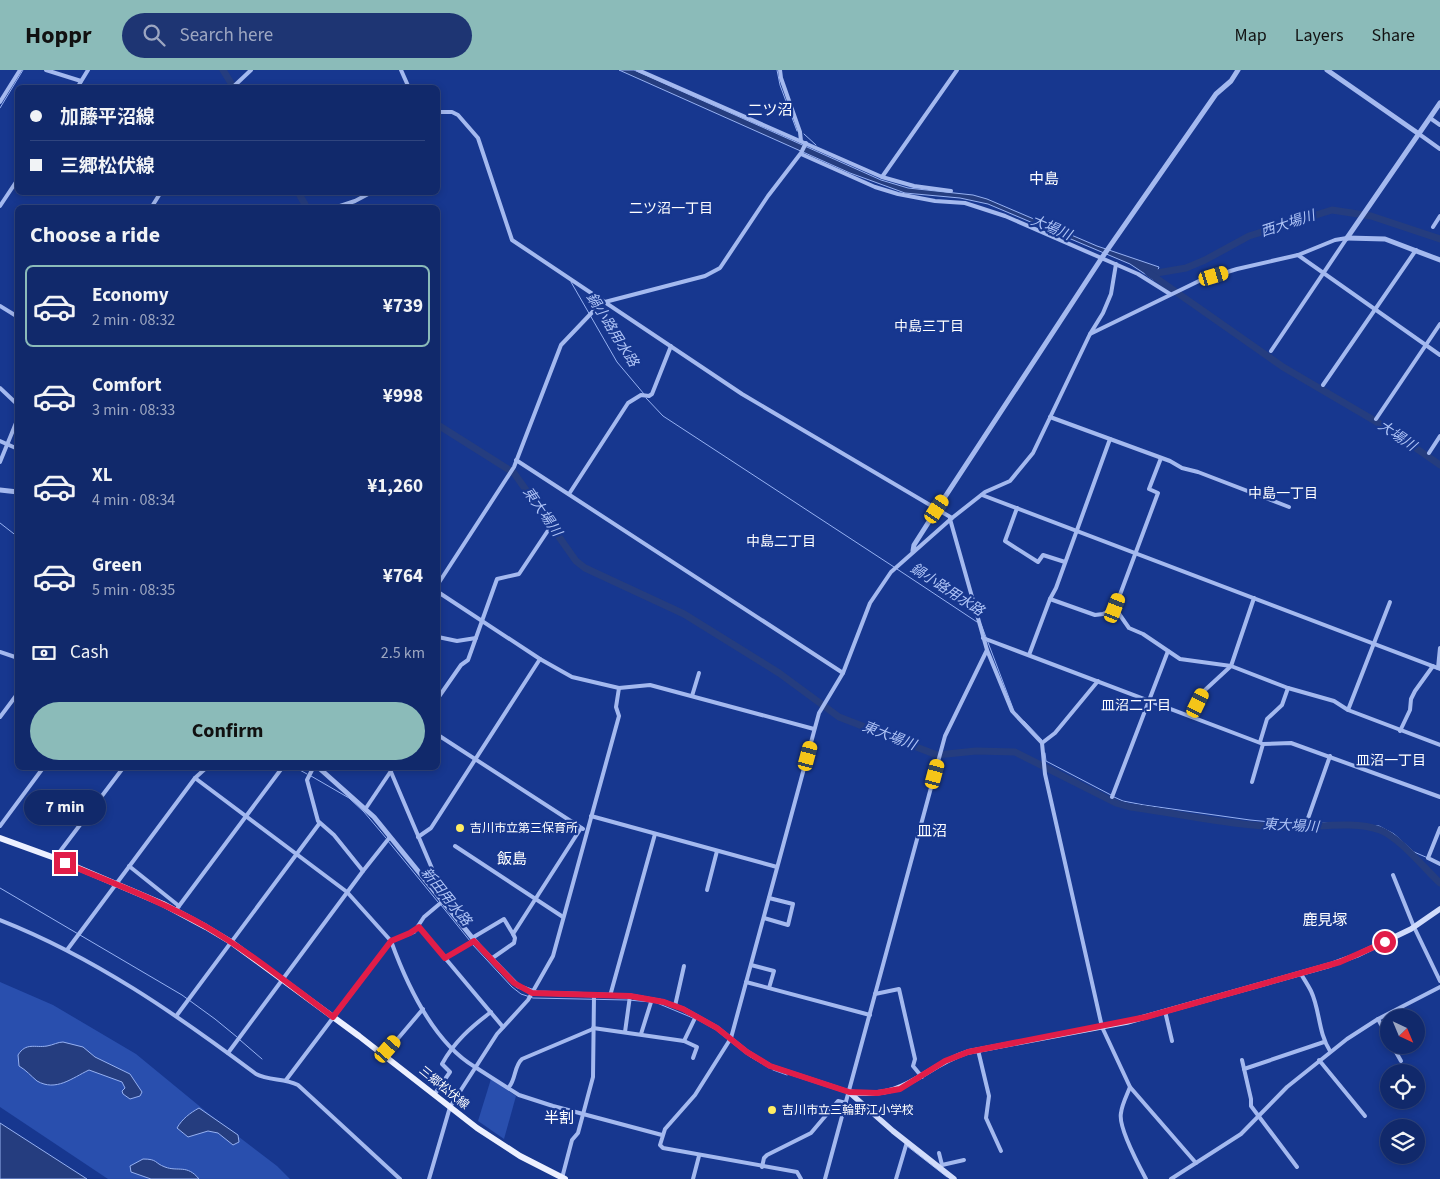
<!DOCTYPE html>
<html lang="en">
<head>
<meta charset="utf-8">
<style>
	body { margin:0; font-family:"Source Sans 3","Noto Sans JP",sans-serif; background:#1e3573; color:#f1f3f6; height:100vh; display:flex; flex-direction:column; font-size:19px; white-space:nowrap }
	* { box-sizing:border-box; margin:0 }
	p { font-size:16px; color:#9ca6c1 }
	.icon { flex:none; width:28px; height:28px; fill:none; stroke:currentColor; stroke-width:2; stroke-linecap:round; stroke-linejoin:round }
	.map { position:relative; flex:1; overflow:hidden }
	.sheet { position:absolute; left:15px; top:135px; width:425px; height:565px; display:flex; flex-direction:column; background:#11296b; border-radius:8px; box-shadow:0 2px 8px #0003,0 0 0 1px #30457e }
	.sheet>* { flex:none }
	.top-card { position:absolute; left:15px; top:15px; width:425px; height:110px; border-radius:8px; box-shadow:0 2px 8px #0003,0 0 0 1px #30457e; display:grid; align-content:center; height:110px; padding:0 15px; background:#11296b }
	.needle { width:32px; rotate:136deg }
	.fabs { position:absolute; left:1380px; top:939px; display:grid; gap:10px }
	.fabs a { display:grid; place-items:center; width:45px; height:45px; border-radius:50%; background:#11296b; box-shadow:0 2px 8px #0003,0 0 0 1px #30457e; font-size:25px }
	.end { position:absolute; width:22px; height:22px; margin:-11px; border:6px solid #e11d48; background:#fff; box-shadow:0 0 0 2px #fff }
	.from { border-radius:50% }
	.bubble { position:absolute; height:35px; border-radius:18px; background:#11296b; box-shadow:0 2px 8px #0003,0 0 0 1px #30457e; font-size:16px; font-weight:700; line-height:35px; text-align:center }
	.car { position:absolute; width:15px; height:30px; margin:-15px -8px; border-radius:6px; box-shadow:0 0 4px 1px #0007; background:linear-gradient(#f5c518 24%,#345 0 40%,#f5c518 0 76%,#345 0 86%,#f5c518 0) }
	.top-card b { display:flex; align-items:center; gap:18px; height:48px; font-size:19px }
	.top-card b+b { border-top:1px solid #30457e }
	.top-card i { width:12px; height:12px; background:#f1f3f6 }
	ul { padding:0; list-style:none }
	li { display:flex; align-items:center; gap:15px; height:82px; margin:0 10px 8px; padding:0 5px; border:2px solid transparent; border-radius:8px }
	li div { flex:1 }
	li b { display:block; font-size:19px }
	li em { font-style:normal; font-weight:700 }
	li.selected { border-color:#8bbbb9 }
	li>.icon { width:45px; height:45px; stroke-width:1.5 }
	h2 { padding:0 15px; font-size:22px; line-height:60px }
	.pay { display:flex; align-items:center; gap:12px; height:55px; padding:0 15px; font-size:19px }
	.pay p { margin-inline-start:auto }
	.cta { display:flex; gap:10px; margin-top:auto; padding:10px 15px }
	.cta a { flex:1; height:58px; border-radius:30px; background:#8bbbb9; color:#111; font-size:20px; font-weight:700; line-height:58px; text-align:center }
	header { display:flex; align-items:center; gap:30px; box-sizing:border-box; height:70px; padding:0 25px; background:#8bbbb9; color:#111 }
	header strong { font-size:24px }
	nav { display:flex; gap:28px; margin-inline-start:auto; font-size:18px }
	.search { width:350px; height:45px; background:#1e3573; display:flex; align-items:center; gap:12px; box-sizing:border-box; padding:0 18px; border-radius:28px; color:#9ca6c1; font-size:19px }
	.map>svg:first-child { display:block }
</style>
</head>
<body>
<header>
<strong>Hoppr</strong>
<div class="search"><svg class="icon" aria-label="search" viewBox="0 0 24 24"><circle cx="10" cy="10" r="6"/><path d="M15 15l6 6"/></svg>Search here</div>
<nav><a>Map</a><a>Layers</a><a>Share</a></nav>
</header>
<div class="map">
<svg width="1440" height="1109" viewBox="0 0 1440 1109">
	<rect width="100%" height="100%" fill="#17378f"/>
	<!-- green -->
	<g fill="#294fae">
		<polygon points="0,912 53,935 136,984 209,1044 277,1096 290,1109 108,1109 0,1037"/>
		<polygon points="491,1009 516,1026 504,1069 478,1051"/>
	</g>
	<!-- water -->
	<g fill="#253d7f" stroke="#96b1f2">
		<polygon points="619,0 634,0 881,110 908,118 973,125 987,129 1097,176 1159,197 1154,210 1130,194 988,134 960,128 905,123 850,103"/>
		<path d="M63 972 83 977 95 987 130 1004 142 1022 140 1026 130 1029 123 1024 122 1021 125 1018 122 1012 89 1000C72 1008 56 1022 37 1011 31 1006 26 1000 19 996L18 985C26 972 35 978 47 976 53 975 58 972 63 972Z"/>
		<path d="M199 1038 238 1065 239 1072 233 1075 218 1063 208 1061 188 1067 177 1058C182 1049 190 1043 199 1038Z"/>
		<polygon points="0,1053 87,1109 0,1109"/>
		<path d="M143 1089C158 1089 154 1093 165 1097 178 1102 187 1094 199 1109H151L131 1102 130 1096Z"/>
	</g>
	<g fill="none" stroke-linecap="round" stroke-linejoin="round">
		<!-- stream -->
		<g stroke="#96b1f2" stroke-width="1">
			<polyline points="777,0 780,15 797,61"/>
			<polyline points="0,38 23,0"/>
			<polyline points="804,64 816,75"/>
			<polyline points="571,212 617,292 644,324"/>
			<polyline points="646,328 663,346 894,497"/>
			<polyline points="0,453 18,467"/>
			<polyline points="897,499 977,552"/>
			<polyline points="981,554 1014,641"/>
			<polyline points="1024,651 1042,670"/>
			<polyline points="1045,683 1046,691 1111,725"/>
			<polyline points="296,698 307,704"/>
			<polyline points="311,706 349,728 364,742 386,768"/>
			<polyline points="1114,727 1123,731 1144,735 1250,750 1281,753 1344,753 1379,756 1394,764 1414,782 1428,788"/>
			<polyline points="388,771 438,832"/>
			<polyline points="0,818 182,925 215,949 237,967"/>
			<polyline points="441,835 470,871"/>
			<polyline points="472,874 512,917 521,924 533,928 628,930 651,932"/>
			<polyline points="657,933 693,948"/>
			<polyline points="240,970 262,989"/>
			<polyline points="749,986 761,993"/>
			<polyline points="773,1000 787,1005"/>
			<polyline points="907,1076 947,1107"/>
		</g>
		<!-- river -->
		<g stroke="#253d7f" stroke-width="7">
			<polyline points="223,0 234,18"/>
			<polyline points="298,122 307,138"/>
			<polyline points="1148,202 1151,204 1186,198 1205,190 1249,166 1332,140 1371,146 1440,169"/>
			<polyline points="1149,203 1283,297 1387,358 1440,395"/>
			<path d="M438 355 514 403 576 491 585 498 684 544 779 603 839 647 937 685 976 681 1015 682 1116 733 1130 737C1182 744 1233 756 1285 757 1313 758 1354 750 1380 760 1400 768 1424 798 1440 813"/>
		</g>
		<!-- minor -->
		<g stroke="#a4b9ef" stroke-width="4">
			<polyline points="46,0 81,11"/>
			<polyline points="401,0 409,18"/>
			<polyline points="638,0 882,107 914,116 951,121"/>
			<polyline points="780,0 781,8 800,62 801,71"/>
			<polyline points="77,18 88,0"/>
			<polyline points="232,18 251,0"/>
			<polyline points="0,32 20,0"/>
			<polyline points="438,42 452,42 458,45 478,68 512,170 742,324 952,448"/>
			<polyline points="1430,48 1440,55"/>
			<polyline points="1419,64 1440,79"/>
			<polyline points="801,84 875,117 898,124 935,131 965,133 1005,146 1138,204 1170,224"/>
			<polyline points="882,107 957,0"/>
			<polyline points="0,136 18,109"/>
			<polyline points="151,138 161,122"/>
			<polyline points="334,138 355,131 372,122"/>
			<polyline points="1433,157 1440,146"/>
			<polyline points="1298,185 1440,285"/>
			<polyline points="0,236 18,247"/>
			<polyline points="1090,264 1103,243 1111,224 1116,194"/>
			<polyline points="1271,281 1347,168"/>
			<polyline points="1323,315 1416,180"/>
			<polyline points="0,318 18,335"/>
			<polyline points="1050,347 1170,391 1182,398 1198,402 1289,437"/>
			<polyline points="1376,349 1440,254"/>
			<polyline points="0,371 18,379"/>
			<polyline points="1429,383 1440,366"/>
			<polyline points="516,390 843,603"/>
			<polyline points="0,392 18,348"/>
			<polyline points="569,424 628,333 641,325 649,326 652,324 671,276"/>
			<polyline points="982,425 1440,599"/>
			<polyline points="1017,438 1005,471 1038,492 1043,485 1065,492"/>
			<polyline points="950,449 987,580 1012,641 1042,673 1045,704 1102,957 1130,1017 1196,1093"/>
			<polyline points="438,514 514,397 561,275 601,233 705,206 720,198 768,126 801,83 806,73"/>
			<polyline points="438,522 540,589 572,607 619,618 650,615 814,659"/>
			<polyline points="1050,529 1095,545 1103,544 1115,538 1158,423 1149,419 1161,388"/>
			<polyline points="1115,538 1129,558 1143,564 1180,589 1231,596 1288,618 1334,631 1348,640 1440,675"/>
			<polyline points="438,567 457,571 476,568"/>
			<polyline points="983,568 1263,674 1291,673 1440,727"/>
			<polyline points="0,582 18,588"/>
			<polyline points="1029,585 1050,529 1056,518 1110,369"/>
			<polyline points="1438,598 1440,578"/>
			<polyline points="692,626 699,603"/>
			<polyline points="438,628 461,595 468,590 497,509 519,504 549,459"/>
			<polyline points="1348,640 1390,532"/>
			<polyline points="0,647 18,623"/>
			<polyline points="1193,647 1205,620 1231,596 1254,528"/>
			<polyline points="1400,661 1410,640 1411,629 1415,621 1433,596"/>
			<polyline points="438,665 583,759"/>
			<polyline points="1260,672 1267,649 1282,635 1288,618"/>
			<polyline points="1042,673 1055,663 1098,611"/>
			<polyline points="313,698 307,710 318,751 334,765 363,801"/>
			<polyline points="391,702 445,829 445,835"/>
			<polyline points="195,708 347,822 391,871 414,862 424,847 443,831"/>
			<polyline points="1252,712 1263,674"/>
			<polyline points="1112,727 1168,581"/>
			<polyline points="366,738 393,698"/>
			<polyline points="591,746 777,797"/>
			<polyline points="1306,754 1330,686"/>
			<polyline points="0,756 43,698"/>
			<polyline points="1440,758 1428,788 1440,794"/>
			<polyline points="418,767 431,758 540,589"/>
			<polyline points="455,776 563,847"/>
			<polyline points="55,788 123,698"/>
			<polyline points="129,796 179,836"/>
			<polyline points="1393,805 1414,857 1440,911"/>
			<polyline points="707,820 717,781"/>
			<polyline points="176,840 282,698"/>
			<polyline points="764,848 788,855 793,834 769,828"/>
			<path d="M0 850C94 887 176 944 256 1004 269 1011 284 1008 298 1015L400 1109"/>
			<polyline points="419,857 503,957"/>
			<polyline points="472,868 504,849 513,864 581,758"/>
			<polyline points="67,880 195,708 206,698"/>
			<polyline points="445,888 474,871"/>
			<polyline points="491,889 514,873 515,868 513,864"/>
			<polyline points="751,895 774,901 769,918"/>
			<path d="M1301 904C1304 909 1308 915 1311 921 1320 940 1318 962 1330 981"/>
			<polyline points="746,912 870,945"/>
			<polyline points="875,924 899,919 915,989 913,996 922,1007"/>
			<polyline points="610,926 655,764"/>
			<polyline points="675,936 684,896"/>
			<polyline points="1165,941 1172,971"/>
			<polyline points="177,945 319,754"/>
			<polyline points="1378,949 1389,969"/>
			<polyline points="593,958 684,971 697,977 693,988"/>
			<polyline points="625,962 630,926"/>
			<polyline points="641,964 652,929"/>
			<polyline points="684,971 696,946"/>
			<polyline points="1392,975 1401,991"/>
			<polyline points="978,980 989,1026 986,1048 1001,1081"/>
			<polyline points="228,983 363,801 390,767"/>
			<polyline points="384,985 423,939"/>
			<polyline points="1242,990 1251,1029 1251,1036 1297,1097"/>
			<polyline points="1319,990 1365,1046"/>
			<polyline points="475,997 519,1025 553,1036 662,1065"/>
			<polyline points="1244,999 1324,972"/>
			<path d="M286 1010 391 871C407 915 433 972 475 997"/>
			<path d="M509 1017C516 1009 514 996 522 989L593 959"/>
			<path d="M1130 1017C1127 1025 1122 1034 1121 1043 1118 1056 1139 1096 1146 1109"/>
			<path d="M434 1025 450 1002 442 994C454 972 471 957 491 942"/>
			<polyline points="939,1083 942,1095"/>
			<polyline points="762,1097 764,1088 767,1085 811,1063 838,1031 846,1033"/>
			<polyline points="940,1098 942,1095 964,1090"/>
			<polyline points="562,1108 572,1070 578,1063 593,1007 594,926"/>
			<polyline points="429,1109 450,1037 497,964 528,930 553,886 619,646 616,637 619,618"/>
			<polyline points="693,1109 699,1086"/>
			<polyline points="801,1109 797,1102 663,1078 660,1075 665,1059 695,1025 731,968 819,643 843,603 870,533 891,502 952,448 985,422 1010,411 1033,383 1090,264 1201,210 1237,199 1298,185 1335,170 1347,168"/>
			<polyline points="825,1109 945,666 987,580"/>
			<polyline points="896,1109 907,1072"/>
			<polyline points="1171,1109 1241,1064 1287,1017 1347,969 1378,949 1440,917"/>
		</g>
		<!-- tertiary -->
		<g stroke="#a4b9ef" stroke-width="5">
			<polyline points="1327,0 1419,64"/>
			<polyline points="1347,168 1440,33"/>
			<polyline points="1347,168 1385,169 1440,190"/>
			<polyline points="0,420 18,422"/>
			<polyline points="913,481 914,475 937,439 1101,189 1216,24 1231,11 1238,0"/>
			<polyline points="319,698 374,747 479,876 518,916 537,923 630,926 664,932 683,939 717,958 747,982 770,996 849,1022"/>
		</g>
		<!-- secondary -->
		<g stroke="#d1dcfb" stroke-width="5.5">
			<path d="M849 1022C909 1030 919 998 968 982L1127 952 1330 895 1357 885 1411 859 1440 839"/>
			<polyline points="850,1023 893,1061 954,1109"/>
		</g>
		<!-- primary -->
		<polyline stroke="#ecf0ff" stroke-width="6" points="0,768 55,788 163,834 206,857 231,872 359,966 477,1058 520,1086 565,1109"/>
	</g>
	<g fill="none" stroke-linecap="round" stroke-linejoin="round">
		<!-- route -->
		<path stroke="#e11d48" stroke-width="6" d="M65 793C112 813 161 831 205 856 250 882 291 916 333 947L391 871 410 863 419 857 445 888 474 871 514 913 532 923 630 926 664 932 683 939 717 958 747 982 770 996 849 1022 877 1023 900 1019 945 991 968 982 1146 947 1340 892 1385 872"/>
	</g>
	<!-- markers -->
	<g fill="#ffec62" stroke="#17378f" stroke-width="2">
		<circle cx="460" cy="758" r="5"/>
		<circle cx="772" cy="1040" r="5"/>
	</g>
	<g text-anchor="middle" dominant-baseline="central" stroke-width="4.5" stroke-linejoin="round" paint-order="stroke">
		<!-- poi labels -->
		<g font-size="12" fill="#fff" stroke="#17378f" text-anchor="start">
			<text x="470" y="758">吉川市立第三保育所</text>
			<text x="782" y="1040">吉川市立三輪野江小学校</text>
		</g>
		<!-- street labels -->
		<g font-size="12" fill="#fff" stroke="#17378f">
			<text transform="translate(444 1018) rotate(39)">三郷松伏線</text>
		</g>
		<!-- neighbourhood labels -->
		<g font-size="14" fill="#fff" stroke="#17378f">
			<text x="671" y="139">二ツ沼一丁目</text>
			<text x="929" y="257">中島三丁目</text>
			<text x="1283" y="424">中島一丁目</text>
			<text x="781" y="472">中島二丁目</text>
			<text x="1136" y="636">皿沼二丁目</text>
			<text x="1391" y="691">皿沼一丁目</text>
		</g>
		<!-- water labels -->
		<g font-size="14" font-style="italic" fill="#afc4f7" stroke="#17378f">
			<text transform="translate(1288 154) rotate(-18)">西大場川</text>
			<text transform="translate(1051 158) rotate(23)">大場川</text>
			<text transform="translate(612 260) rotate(58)">鍋小路用水路</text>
			<text transform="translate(1397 366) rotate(34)">大場川</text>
			<text transform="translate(542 442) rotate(55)">東大場川</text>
			<text transform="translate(947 520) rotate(33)">鍋小路用水路</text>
			<text transform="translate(889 666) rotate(21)">東大場川</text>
			<text transform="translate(1291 756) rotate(3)">東大場川</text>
			<text transform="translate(446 827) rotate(51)">新田用水路</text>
		</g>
		<!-- quarter labels -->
		<g font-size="15" fill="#fff" stroke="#17378f">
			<text x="770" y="40">二ツ沼</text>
			<text x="1044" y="109">中島</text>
			<text x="932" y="761">皿沼</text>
			<text x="512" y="789">飯島</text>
			<text x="1325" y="850">鹿見塚</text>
			<text x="559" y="1048">半割</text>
		</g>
	</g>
</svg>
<div class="fabs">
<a><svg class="needle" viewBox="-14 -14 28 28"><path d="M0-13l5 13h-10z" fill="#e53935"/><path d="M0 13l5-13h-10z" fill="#9ca6c1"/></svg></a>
<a><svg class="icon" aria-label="locate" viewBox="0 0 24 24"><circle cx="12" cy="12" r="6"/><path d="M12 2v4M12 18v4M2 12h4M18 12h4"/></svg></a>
<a><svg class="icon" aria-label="layers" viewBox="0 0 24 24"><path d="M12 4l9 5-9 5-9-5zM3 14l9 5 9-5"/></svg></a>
</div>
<i class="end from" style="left:1385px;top:872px"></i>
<i class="end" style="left:65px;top:793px"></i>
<div class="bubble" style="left:24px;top:720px;width:82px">7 min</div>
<i class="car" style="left:1214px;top:206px;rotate:73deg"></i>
<i class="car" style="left:937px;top:439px;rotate:33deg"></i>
<i class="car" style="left:1115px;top:538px;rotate:21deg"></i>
<i class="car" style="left:1198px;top:633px;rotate:26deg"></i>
<i class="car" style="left:808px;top:686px;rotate:15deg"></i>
<i class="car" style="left:935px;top:704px;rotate:15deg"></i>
<i class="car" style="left:388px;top:979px;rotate:41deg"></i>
<div class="top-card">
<b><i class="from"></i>加藤平沼線</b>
<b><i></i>三郷松伏線</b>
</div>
<section class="sheet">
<h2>Choose a ride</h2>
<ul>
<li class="selected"><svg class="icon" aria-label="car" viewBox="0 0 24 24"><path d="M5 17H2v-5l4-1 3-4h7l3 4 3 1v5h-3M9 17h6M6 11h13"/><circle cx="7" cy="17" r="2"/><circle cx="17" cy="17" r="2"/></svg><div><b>Economy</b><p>2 min · 08:32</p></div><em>¥739</em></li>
<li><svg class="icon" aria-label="car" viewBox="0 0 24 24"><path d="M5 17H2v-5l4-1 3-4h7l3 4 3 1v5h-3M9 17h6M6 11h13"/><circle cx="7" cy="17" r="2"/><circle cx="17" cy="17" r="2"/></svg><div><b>Comfort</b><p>3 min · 08:33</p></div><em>¥998</em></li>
<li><svg class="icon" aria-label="car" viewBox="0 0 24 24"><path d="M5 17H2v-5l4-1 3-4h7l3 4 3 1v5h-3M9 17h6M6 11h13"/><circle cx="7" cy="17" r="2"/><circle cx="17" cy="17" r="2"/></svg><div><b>XL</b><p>4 min · 08:34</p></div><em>¥1,260</em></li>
<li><svg class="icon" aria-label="car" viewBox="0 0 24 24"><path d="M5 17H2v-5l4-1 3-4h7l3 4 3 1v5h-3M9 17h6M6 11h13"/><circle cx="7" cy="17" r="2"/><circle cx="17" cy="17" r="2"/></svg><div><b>Green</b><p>5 min · 08:35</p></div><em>¥764</em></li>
</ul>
<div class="pay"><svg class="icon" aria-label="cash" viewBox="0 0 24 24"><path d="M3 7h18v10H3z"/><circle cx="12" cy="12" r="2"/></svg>Cash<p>2.5 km</p></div>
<div class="cta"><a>Confirm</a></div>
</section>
</div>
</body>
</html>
